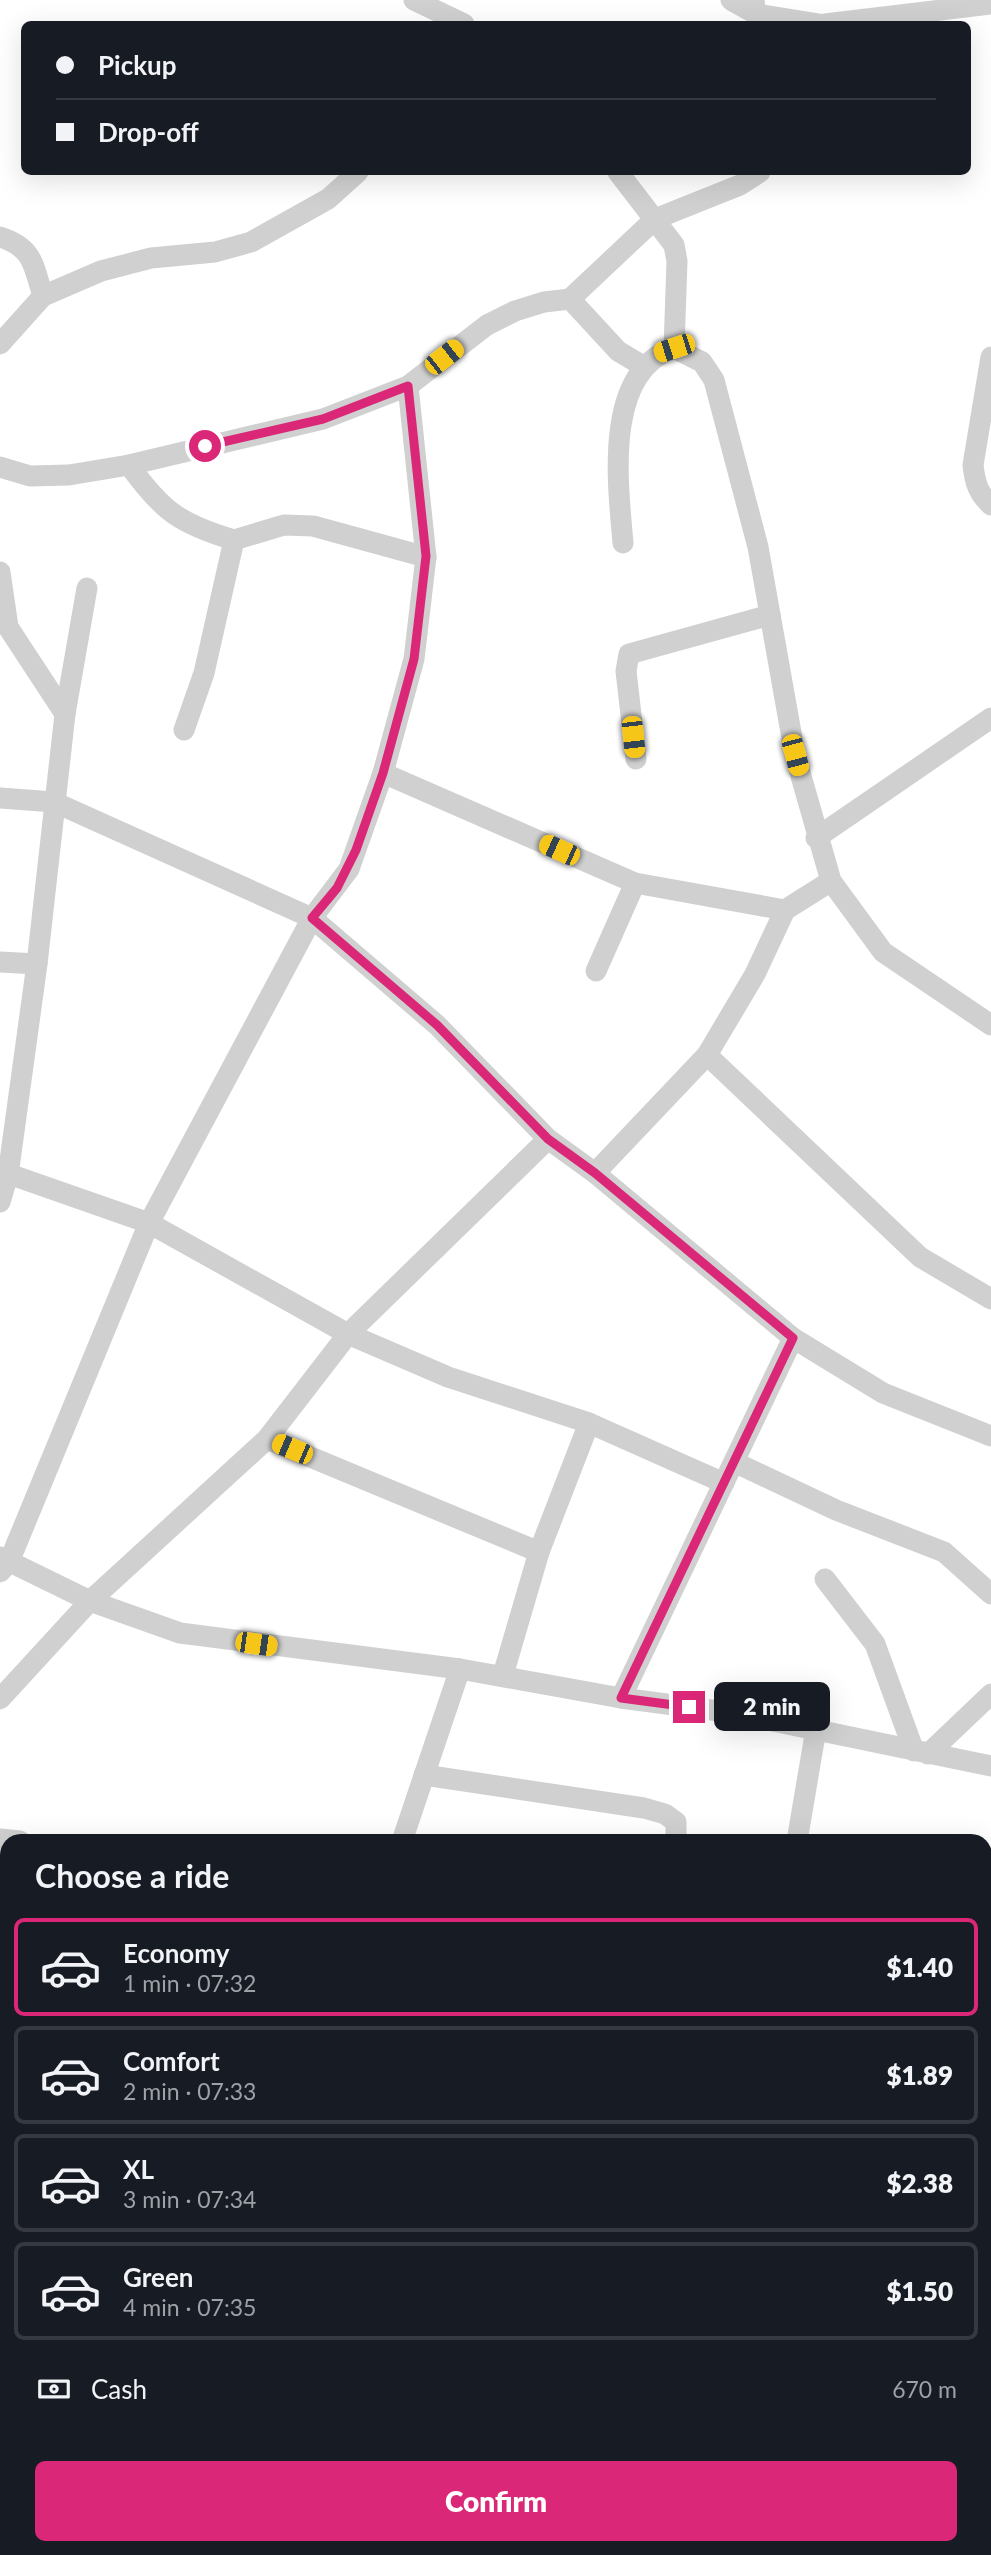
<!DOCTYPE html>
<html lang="en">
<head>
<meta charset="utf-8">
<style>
	body { margin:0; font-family:Lato,sans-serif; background:#20242c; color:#f1f3f6; height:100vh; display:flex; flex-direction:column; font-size:26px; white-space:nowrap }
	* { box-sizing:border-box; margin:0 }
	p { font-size:23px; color:#9ea1a6 }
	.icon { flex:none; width:38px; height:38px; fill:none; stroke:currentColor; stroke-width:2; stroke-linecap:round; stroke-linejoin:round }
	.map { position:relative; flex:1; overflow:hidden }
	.drawer { position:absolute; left:0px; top:1834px; width:992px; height:721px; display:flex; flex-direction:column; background:#171b24; border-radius:21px 21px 0 0; box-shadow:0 7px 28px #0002 }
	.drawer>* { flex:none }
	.guide { position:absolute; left:21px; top:21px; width:950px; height:154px; border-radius:10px; box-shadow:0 7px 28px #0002; display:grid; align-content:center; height:154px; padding:0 35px; background:#171b24 }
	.end { position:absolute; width:32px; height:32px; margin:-16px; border:9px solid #db2777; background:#fff; box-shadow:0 0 0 4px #fff }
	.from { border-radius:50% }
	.bubble { position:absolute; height:49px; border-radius:10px; background:#171b24; box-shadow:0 7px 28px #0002; font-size:23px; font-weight:800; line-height:49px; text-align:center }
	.car { position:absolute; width:21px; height:42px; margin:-21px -10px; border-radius:9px; box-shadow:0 0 5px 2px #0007; background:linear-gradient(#f5c518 24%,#345 0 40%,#f5c518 0 76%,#345 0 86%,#f5c518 0) }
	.guide b { display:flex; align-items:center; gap:24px; height:66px; font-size:26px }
	.guide b+b { border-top:2px solid #363941 }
	.guide i { width:18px; height:18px; background:#f1f3f6 }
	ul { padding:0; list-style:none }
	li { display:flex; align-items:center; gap:21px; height:98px; margin:0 14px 10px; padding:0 21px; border:4px solid #363941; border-radius:10px }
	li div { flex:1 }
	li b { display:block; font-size:26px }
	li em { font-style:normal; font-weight:800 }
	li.current { border-color:#db2777 }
	li>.icon { width:63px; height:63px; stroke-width:1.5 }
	h2 { padding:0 35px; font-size:32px; line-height:84px }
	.pay { display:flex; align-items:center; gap:18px; height:77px; padding:0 35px; font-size:26px }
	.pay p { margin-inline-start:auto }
	.action { display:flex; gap:14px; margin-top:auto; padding:14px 35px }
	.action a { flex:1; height:80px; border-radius:10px; background:#db2777; color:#fff; font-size:28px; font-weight:800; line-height:80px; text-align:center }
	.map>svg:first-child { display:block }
</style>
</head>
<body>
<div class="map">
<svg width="991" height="2555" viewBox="0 0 991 2555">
	<rect width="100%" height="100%" fill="#fff"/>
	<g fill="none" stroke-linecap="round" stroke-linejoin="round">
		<!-- street -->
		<g stroke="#d0d0d0" stroke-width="21">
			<polyline points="414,0 464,24"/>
			<polyline points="731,0 756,14"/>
			<polyline points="754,0 756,14 819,24"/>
			<polyline points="825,24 991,4"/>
			<polyline points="618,172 674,245 677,261 674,348"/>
			<path d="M0 237C34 248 33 265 43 296"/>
			<polyline points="570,299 618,351 643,366"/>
			<polyline points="0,344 43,296 101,271 151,258 215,252 251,242 328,199 358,172"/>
			<path d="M991 357 973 465C975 483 978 493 991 505"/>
			<path d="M129 465C162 511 180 524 234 540"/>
			<polyline points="0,467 30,476 69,475 129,465 323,419 408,386 487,325 515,311 544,302 570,299 655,219 740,185 760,172"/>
			<path d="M623 543C618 484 603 372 674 348L702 362 714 380 758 547 795 755 831 881 883 952 991 1025"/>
			<polyline points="0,572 8,627 65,714 37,964 8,1175 0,1202"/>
			<polyline points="65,714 87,588"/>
			<polyline points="184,730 204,673 234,540 284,525 313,526 426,557"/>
			<polyline points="636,759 626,671 629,654 770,615"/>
			<polyline points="383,773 635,883 785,910"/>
			<polyline points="0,798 54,802 312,918 437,1025 548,1139 595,1173 793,1338 883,1393 991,1436"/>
			<polyline points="816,838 991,718"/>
			<polyline points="0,962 37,964"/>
			<polyline points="596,971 635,883"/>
			<polyline points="707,1055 920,1257 991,1299"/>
			<polyline points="0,1171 149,1223 348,1334 448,1377 589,1423 724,1483"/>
			<polyline points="595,1173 707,1055 755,974 785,910 831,881"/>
			<polyline points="267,1439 539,1552"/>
			<polyline points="734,1462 836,1510 944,1552 991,1594"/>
			<polyline points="0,1557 90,1601 180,1633 460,1669 621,1698 734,1713 991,1766"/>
			<polyline points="0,1572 9,1562 149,1223 312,918 349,869 383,773 414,659 426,557 408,386"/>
			<polyline points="825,1579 875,1644 914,1751"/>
			<polyline points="503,1675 539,1552 589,1423"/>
			<polyline points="621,1698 793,1338"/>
			<polyline points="0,1699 90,1601 267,1439 348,1334 548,1139"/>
			<polyline points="928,1754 991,1694"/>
			<polyline points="424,1775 644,1808 665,1814 676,1822 676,1841"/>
			<polyline points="0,1839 20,1841"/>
			<polyline points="402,1841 460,1669"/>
			<polyline points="797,1841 816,1729"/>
			<polyline points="0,1988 7,1987"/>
			<polyline points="0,2163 7,2165"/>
			<polyline points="0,2283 6,2294 3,2375"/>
			<polyline points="985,2345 991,2331"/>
			<polyline points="985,2456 991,2458"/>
			<polyline points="0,2480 7,2483"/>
			<polyline points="985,2547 989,2555"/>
			<polyline points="170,2548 188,2555"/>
			<polyline points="204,2548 205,2555"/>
			<polyline points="132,2555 133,2548"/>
			<polyline points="678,2555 678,2548"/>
			<polyline points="900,2555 902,2548"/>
		</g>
		<!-- highway -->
		<g stroke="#9a9a9a" stroke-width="38">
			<polyline points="985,2233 991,2232"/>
			<polyline points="444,2555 452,2548"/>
		</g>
	</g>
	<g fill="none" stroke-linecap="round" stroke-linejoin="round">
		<!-- route -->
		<polyline stroke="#db2777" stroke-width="9" points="205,446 323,419 408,386 426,556 414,659 383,773 356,850 337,888 312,918 437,1025 548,1139 595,1173 793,1338 621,1698 689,1707"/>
	</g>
</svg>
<i class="end from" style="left:205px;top:446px"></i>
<i class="end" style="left:689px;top:1707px"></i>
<div class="bubble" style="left:714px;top:1682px;width:116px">2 min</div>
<i class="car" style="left:674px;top:348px;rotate:252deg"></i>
<i class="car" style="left:444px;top:357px;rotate:52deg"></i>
<i class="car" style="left:633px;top:737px;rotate:174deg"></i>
<i class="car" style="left:795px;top:755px;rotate:165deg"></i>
<i class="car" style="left:559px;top:850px;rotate:294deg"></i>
<i class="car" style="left:292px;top:1449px;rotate:293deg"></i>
<i class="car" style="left:256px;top:1644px;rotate:98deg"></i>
<div class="guide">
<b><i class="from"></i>Pickup</b>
<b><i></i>Drop-off</b>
</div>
<section class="drawer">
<h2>Choose a ride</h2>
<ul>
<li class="current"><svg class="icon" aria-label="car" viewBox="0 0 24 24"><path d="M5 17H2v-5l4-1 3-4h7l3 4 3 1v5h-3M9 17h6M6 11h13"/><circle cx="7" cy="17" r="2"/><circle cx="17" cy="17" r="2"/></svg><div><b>Economy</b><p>1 min · 07:32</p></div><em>$1.40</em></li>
<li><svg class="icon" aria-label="car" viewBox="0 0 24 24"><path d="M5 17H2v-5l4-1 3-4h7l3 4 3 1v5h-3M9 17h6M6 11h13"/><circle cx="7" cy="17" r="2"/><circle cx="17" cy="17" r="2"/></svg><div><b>Comfort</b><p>2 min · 07:33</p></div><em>$1.89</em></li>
<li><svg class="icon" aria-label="car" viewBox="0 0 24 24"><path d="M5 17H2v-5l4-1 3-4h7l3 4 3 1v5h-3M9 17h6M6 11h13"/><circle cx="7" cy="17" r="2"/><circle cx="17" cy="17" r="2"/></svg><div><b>XL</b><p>3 min · 07:34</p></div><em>$2.38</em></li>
<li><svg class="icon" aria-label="car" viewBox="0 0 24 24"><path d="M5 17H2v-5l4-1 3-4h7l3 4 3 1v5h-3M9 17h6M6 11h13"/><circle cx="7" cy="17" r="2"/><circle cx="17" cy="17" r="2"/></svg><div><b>Green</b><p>4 min · 07:35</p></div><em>$1.50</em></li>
</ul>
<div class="pay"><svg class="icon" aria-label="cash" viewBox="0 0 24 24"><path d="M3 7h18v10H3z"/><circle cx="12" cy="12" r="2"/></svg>Cash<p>670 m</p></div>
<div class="action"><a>Confirm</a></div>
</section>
</div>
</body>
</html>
